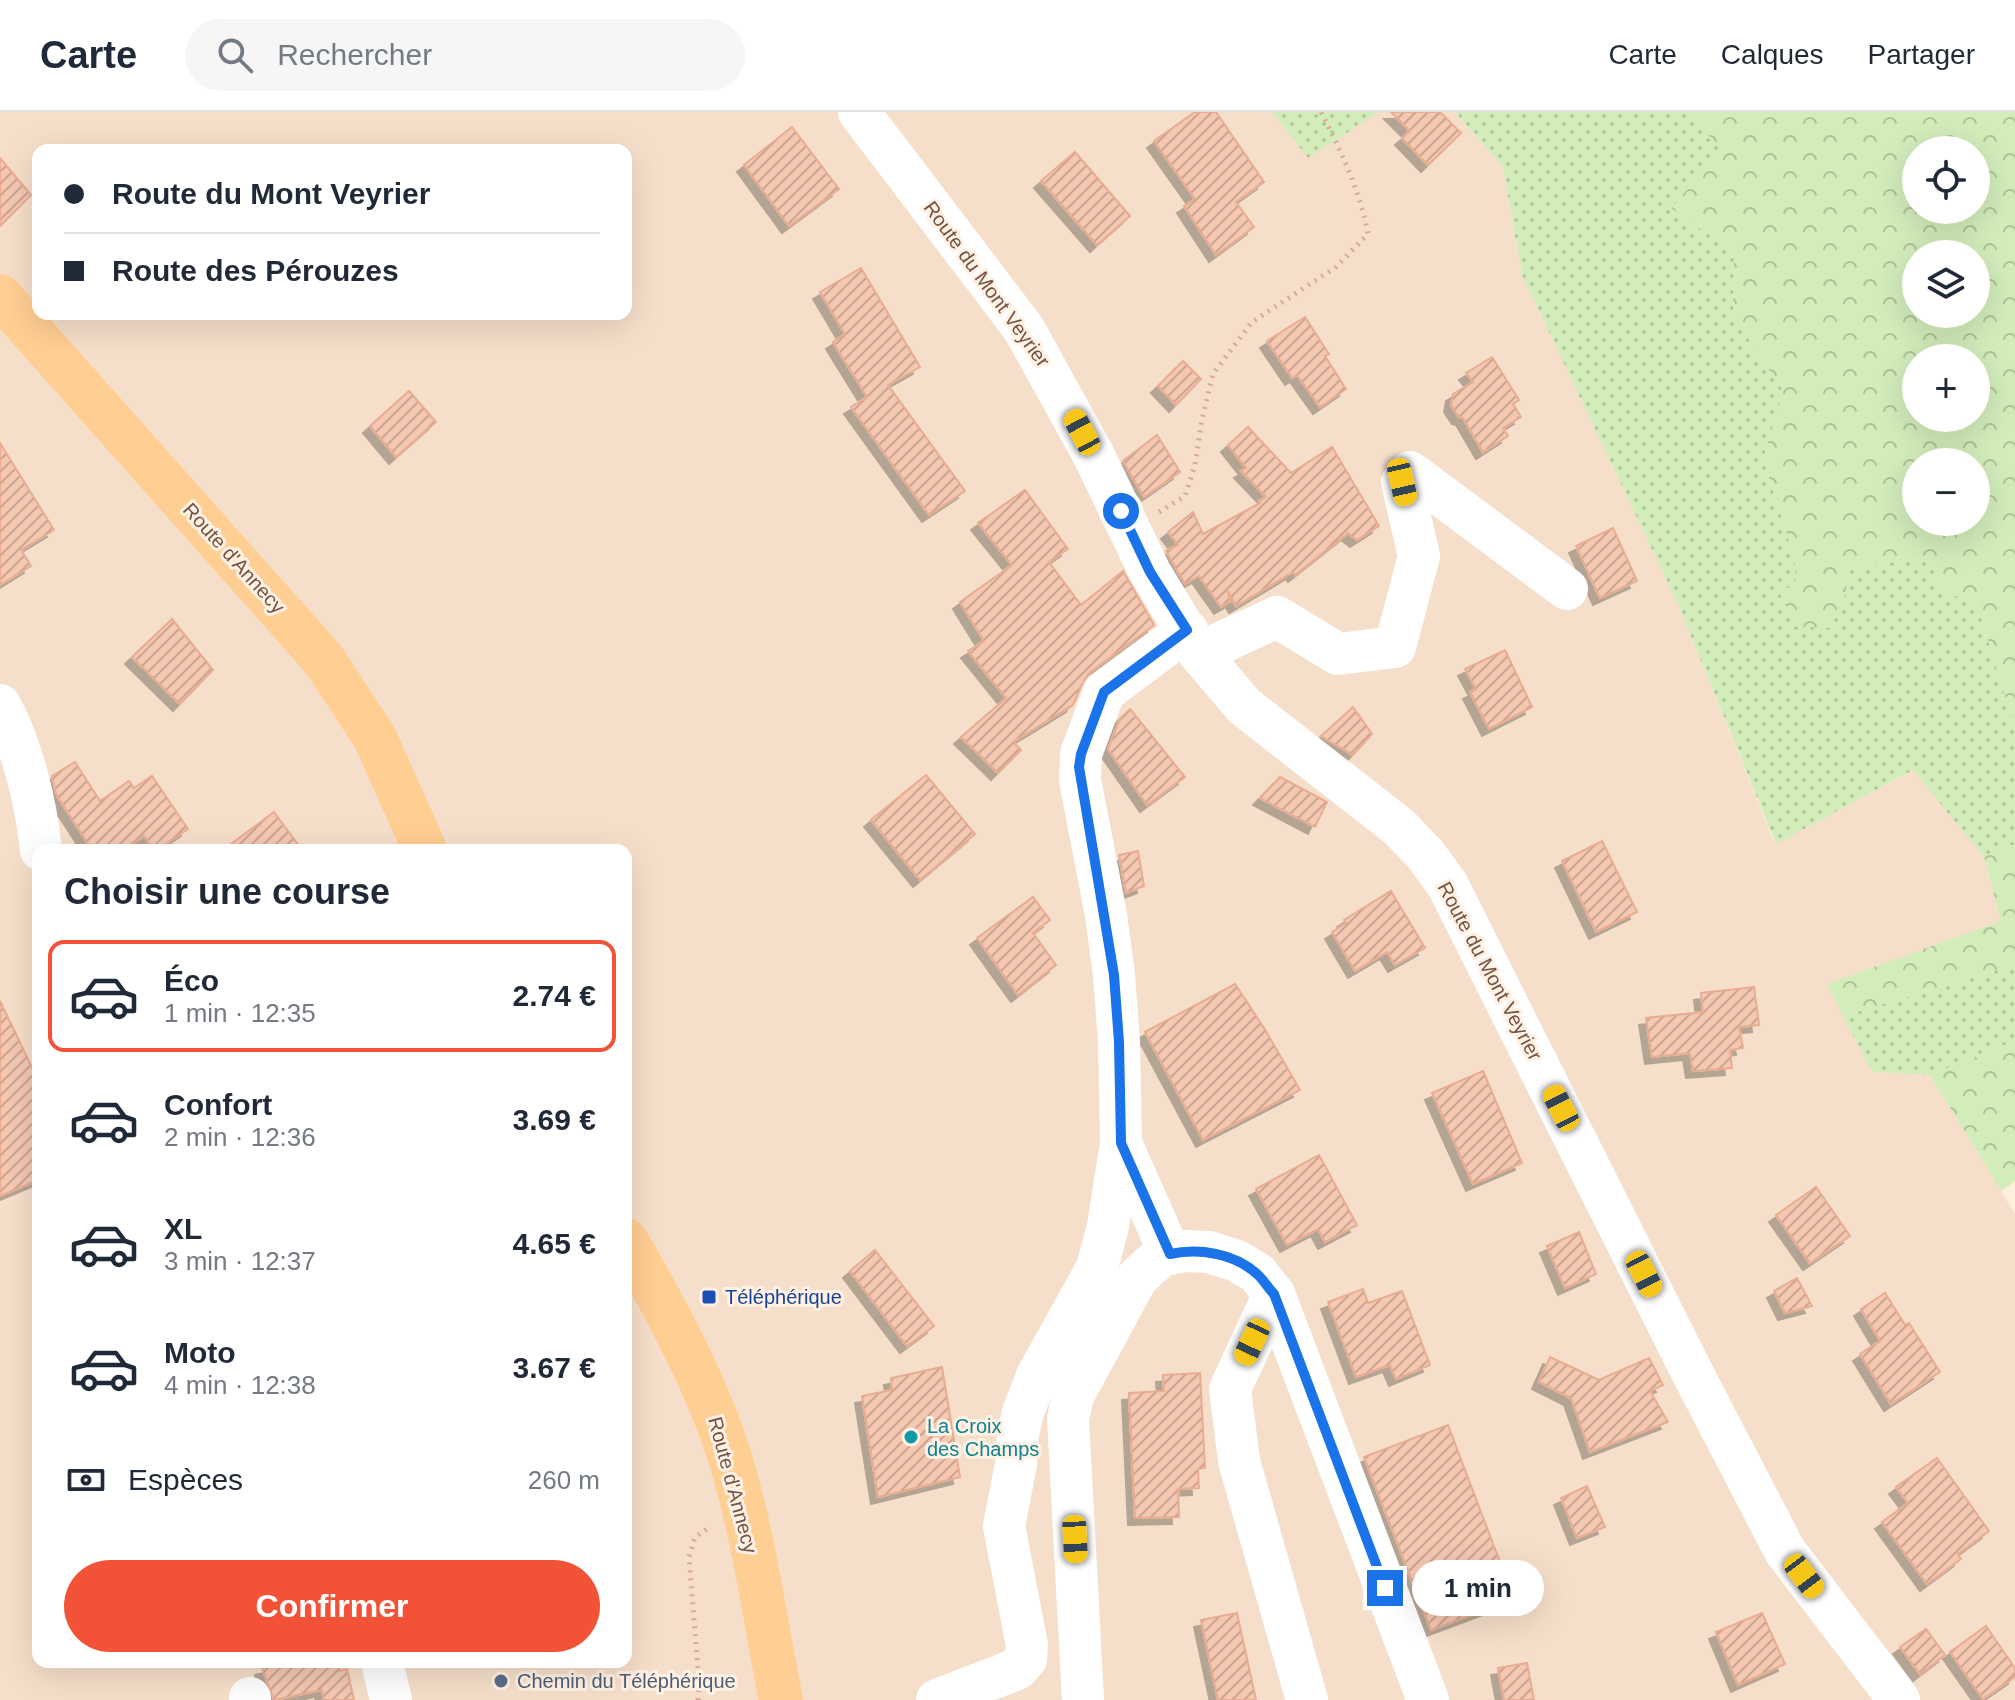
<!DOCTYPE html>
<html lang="fr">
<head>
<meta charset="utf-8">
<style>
	body { margin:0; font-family:Arial,sans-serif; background:#f6f6f7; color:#1f2937; height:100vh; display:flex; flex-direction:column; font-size:30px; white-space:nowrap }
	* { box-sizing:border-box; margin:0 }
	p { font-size:26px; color:#747a83 }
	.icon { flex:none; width:44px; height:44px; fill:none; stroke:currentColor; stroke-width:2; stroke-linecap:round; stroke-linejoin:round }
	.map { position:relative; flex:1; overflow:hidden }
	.sheet { position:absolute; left:32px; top:732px; width:600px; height:824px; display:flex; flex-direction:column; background:#fff; border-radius:16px; box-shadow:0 8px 32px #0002 }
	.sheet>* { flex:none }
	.top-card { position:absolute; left:32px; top:32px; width:600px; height:176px; border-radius:16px; box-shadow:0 8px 32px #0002; display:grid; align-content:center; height:176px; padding:0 32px; background:#fff }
	.tools { position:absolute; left:1902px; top:24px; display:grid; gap:16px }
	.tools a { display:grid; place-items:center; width:88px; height:88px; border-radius:50%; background:#fff; box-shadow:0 8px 32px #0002; font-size:40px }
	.end { position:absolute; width:36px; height:36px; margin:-18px; border:10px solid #1a73e8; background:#fff; box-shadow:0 0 0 4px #fff }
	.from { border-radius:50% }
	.bubble { position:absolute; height:56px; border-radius:28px; background:#fff; box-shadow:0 8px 32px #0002; font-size:26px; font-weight:700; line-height:56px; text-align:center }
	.car { position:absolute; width:24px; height:48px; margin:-24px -12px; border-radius:10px; box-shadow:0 0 6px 2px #0007; background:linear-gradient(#f5c518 24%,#345 0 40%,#f5c518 0 76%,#345 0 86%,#f5c518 0) }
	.top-card b { display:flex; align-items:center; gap:28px; height:76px; font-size:30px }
	.top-card b+b { border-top:2px solid #e0e1e3 }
	.top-card i { width:20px; height:20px; background:#1f2937 }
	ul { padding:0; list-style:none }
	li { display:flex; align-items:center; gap:24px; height:112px; margin:0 16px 12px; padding:0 16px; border:4px solid transparent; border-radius:16px }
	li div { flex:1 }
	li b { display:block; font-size:30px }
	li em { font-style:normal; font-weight:700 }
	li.selected { border-color:#f25337 }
	li>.icon { width:72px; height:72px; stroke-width:1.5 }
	h2 { padding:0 32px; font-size:36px; line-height:96px }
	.pay { display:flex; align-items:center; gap:20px; height:88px; padding:0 32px; font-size:30px }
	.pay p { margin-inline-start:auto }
	.primary-button { display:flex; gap:16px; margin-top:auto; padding:16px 32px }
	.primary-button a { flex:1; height:92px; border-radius:48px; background:#f25337; color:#fff; font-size:32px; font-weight:700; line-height:92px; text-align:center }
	header { display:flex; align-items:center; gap:48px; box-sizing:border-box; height:112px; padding:0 40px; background:#fff; border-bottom:2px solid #e0e1e3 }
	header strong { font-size:38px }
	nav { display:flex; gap:44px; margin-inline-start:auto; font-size:28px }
	.search { width:560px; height:72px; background:#f6f6f7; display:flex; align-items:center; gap:20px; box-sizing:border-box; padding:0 28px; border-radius:44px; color:#747a83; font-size:30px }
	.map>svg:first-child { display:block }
</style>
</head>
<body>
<header>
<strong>Carte</strong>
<div class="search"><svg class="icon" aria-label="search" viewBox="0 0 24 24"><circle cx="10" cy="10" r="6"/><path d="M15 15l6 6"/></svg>Rechercher</div>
<nav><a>Carte</a><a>Calques</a><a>Partager</a></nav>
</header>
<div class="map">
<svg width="2015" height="1588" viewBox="0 0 2015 1588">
	<defs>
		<pattern id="grass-dots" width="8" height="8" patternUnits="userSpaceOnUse" patternTransform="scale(2)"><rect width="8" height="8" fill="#d2ecba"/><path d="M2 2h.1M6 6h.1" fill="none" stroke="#afc299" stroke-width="1.8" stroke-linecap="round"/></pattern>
		<pattern id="forest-crowns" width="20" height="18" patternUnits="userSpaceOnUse" patternTransform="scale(2)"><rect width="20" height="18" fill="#d2ecba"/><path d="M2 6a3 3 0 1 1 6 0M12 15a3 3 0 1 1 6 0" fill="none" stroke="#afc299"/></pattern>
		<pattern id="building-hatch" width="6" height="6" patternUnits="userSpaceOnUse" patternTransform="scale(2)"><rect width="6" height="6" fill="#f5c8b2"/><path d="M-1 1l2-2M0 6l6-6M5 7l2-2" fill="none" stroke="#cba592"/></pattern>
		<filter id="shadow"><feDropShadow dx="-7" dy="7" stdDeviation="0" flood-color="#0004"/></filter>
	</defs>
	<rect width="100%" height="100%" fill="#feeedc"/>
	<!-- residential -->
	<path fill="#f6dfca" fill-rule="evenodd" d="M0 0H1272L1308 45 1379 0H1455L1503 55 1522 163 1677 490 1775 732 1914 658 1984 745 2001 809 1828 873 1872 960 1930 963 2015 1102V1588H0ZM38 38H626V202H38ZM38 738H626V1550H38Z"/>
	<!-- grass -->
	<g fill="url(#grass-dots)">
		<polygon points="1272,0 1379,0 1308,46"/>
		<polygon points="1455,0 1689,0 1723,39 1734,141 1733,204 1784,279 1763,347 1795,448 1796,478 1776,473 1796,515 1846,481 1848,458 1929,444 1976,489 2015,617 2015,732 1984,745 1913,658 1776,732 1677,490 1522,163 1503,55"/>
		<polygon points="2015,853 2015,929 1930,963 1872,960 1843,904"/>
	</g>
	<!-- forest -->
	<g fill="url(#forest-crowns)" fill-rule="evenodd">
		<path d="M1689 0H2015V617L1976 489 1942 481 1929 444 1848 458 1846 481 1831 516 1796 515 1775 472 1796 478 1795 448 1763 347 1783 279 1733 204 1734 141 1671 96 1722 39ZM1916 38H1976V98H1916ZM1916 142H1976V202H1916ZM1916 246H1976V306H1916ZM1916 350H1976V410H1916Z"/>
		<polygon points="2015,732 2015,853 1843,904 1827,872 2001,809 1984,745"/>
		<polygon points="2015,929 2015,1069 2001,1079 1930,963"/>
	</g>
	<!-- building -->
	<g fill="url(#building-hatch)" stroke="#e9ac91" stroke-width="2" filter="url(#shadow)">
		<polygon points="1195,0 1216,0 1264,70 1236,90 1254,115 1216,143 1184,94 1195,87 1154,29"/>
		<polygon points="1391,0 1440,0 1461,21 1428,53 1402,26 1410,19"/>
		<polygon points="792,15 839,77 789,114 744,53"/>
		<polygon points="1075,40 1130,104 1097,133 1041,69"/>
		<polygon points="0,46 31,83 0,114"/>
		<polygon points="861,156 920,255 888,273 965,379 929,403 851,295 867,285 833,230 845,222 820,180"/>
		<polygon points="1305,205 1329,242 1325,244 1346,277 1320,295 1297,263 1292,266 1267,229"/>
		<polygon points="1492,245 1519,288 1513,292 1521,305 1503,316 1508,324 1483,340 1463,306 1459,305 1451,293 1453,282 1473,270 1466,261"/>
		<polygon points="1183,249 1201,267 1176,293 1158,274"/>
		<polygon points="409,279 436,310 396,345 370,314"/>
		<polygon points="1248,315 1291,361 1332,335 1379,414 1357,428 1348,421 1295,463 1293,460 1236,494 1227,478 1231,489 1221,495 1199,464 1185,472 1166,439 1178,433 1168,420 1193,400 1203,422 1260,391 1259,389 1266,385 1241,359 1246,356 1228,333"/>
		<polygon points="1157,323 1180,360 1144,385 1123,349"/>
		<polygon points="0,331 54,418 21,438 31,454 0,473"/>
		<polygon points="1025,378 1068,437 1049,450 1081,493 1123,459 1154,513 1089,561 1082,572 1073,593 1013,630 1021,638 998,661 961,625 1006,586 968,539 984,529 960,490 1012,453 978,411"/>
		<polygon points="1613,416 1637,469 1600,486 1576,434"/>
		<polygon points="172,507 213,558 180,592 132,545"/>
		<polygon points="1505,538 1532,595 1489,617 1470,580 1476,577 1465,557"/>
		<polygon points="1353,595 1372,622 1353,643 1321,624"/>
		<polygon points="1130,597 1185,665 1147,693 1108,637 1120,607"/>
		<polygon points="75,650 100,689 129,669 134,676 152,664 188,717 157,738 153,738 144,724 125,738 92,738 56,682 52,664"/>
		<polygon points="926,663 975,722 920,768 871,708"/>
		<polygon points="1280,665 1327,690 1315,715 1260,686"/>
		<polygon points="274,700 302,738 223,738"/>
		<polygon points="1602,729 1637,800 1596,820 1562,749"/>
		<polygon points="1138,739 1144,774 1126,781 1119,743"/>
		<polygon points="1391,779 1425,836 1395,853 1387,840 1355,859 1332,820 1346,811 1344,808"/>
		<polygon points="1033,785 1050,808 1033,821 1056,853 1018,883 977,826"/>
		<polygon points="1235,872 1264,916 1300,978 1203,1028 1145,920"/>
		<polygon points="1754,875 1759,913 1739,915 1743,936 1730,938 1732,956 1693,959 1690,941 1652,945 1646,906 1703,900 1701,881"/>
		<polygon points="0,889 38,968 38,1068 0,1084"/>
		<polygon points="1483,959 1522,1051 1473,1072 1432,981"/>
		<polygon points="1319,1043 1357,1113 1325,1130 1318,1117 1287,1133 1256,1077"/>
		<polygon points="1816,1075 1850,1124 1810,1151 1776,1103"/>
		<polygon points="1579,1120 1596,1162 1565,1176 1547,1134"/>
		<polygon points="875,1138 934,1214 907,1234 850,1159"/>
		<polygon points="1797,1166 1812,1194 1785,1201 1774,1179"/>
		<polygon points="1363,1177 1368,1191 1402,1179 1430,1253 1396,1267 1390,1253 1356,1265 1328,1190"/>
		<polygon points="1885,1181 1905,1213 1909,1211 1940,1260 1891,1292 1860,1242 1880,1229 1861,1197"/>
		<polygon points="1550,1245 1599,1268 1649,1246 1663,1273 1650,1279 1668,1310 1590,1340 1571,1286 1539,1270"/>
		<polygon points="942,1255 960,1365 878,1385 862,1284 892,1278 891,1266"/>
		<polygon points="1200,1261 1205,1356 1198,1357 1199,1376 1178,1377 1179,1405 1135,1406 1129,1281 1164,1279 1163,1263"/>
		<polygon points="1448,1313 1514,1487 1431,1518 1364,1345"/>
		<polygon points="1937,1346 1989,1419 1958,1442 1961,1447 1927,1472 1882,1410 1908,1391 1896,1375"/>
		<polygon points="1587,1374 1605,1415 1577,1426 1561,1386"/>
		<polygon points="1237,1501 1256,1588 1218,1588 1201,1508"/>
		<polygon points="1762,1501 1785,1552 1738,1573 1716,1520"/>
		<polygon points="1986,1514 2015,1556 2015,1565 1983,1587 1950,1540"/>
		<polygon points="1926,1517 1945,1543 1920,1562 1900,1535"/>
		<polygon points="289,1550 338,1550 340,1559 347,1557 354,1588 324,1588 322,1578 274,1588 262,1556"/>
		<polygon points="1527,1551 1534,1588 1504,1588 1498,1556"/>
	</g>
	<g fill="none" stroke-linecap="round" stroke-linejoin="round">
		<!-- path -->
		<g stroke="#d9ab96" stroke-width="5" stroke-dasharray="2 6" stroke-linecap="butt">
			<path d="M1159 400 1185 384 1195 353 1202 307 1213 262 1252 210 1336 155 1368 122C1360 79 1341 39 1321 0"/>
			<polyline points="698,1588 699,1570 689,1445 695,1425 710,1415"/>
		</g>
		<!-- minor -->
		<g stroke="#fff" stroke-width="42">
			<polyline points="859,0 1024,217 1093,342 1150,460 1199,541 1244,594 1399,715 1425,742 1447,772 1692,1260 1785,1439 1899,1588"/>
			<polyline points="1199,541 1277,505 1338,542 1395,535 1419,444 1402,370 1410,360 1567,477"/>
			<path d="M0 593C23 636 36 690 41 738"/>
			<polyline points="1121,1031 1170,1142"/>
			<polyline points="1274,1182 1230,1277 1239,1349 1307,1588"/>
			<polyline points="382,1550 391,1588"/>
			<polyline points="250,1586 250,1588"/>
			<polyline points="937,1588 1017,1557 1026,1547 1027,1533 1004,1414 1016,1352 1018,1322 1023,1300 1037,1264 1097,1156 1108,1114 1121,1031 1119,930 1114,863 1106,803 1080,668 1081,642 1104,580 1187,518"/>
			<polyline points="1083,1588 1068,1307 1073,1284 1137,1166 1162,1143 1184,1139 1209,1140 1237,1149 1257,1161 1274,1182 1428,1588"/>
		</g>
		<!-- major -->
		<g stroke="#ffce92" stroke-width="44">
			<polyline points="0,184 324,548 375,626 425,738"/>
			<path d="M626 1128C662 1189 696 1252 721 1319 752 1405 763 1499 781 1588"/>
		</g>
	</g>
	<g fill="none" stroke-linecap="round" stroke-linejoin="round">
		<!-- route -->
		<path stroke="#1a73e8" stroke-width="10" d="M1121 399 1150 460 1187 518 1104 580 1081 642 1079 655 1114 863 1119 930 1121 1031 1170 1142C1199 1136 1234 1141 1257 1162 1263 1167 1268 1176 1274 1182L1385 1476"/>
	</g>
	<!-- markers -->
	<rect fill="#1a4fb4" stroke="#fff2e4" stroke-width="3" x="701" y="1177" width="16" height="16" rx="4"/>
	<circle fill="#0f9aa8" stroke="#fff2e4" stroke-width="3" cx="911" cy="1325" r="8"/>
	<circle fill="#5c6f8a" stroke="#fff2e4" stroke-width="3" cx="501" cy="1569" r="8"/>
	<g text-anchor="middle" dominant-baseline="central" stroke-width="6" stroke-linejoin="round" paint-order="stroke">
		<!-- street labels -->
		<g font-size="20" fill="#745244" stroke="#fff2e4">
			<text transform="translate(987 172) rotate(54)">Route du Mont Veyrier</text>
			<text transform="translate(234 446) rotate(48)">Route d'Annecy</text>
			<text transform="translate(1490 859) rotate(62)">Route du Mont Veyrier</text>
			<text transform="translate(733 1373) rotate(75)">Route d'Annecy</text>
		</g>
		<!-- transit labels -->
		<g font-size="20" fill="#164399" stroke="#fff2e4" text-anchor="start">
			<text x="725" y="1185">Téléphérique</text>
		</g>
		<!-- culture labels -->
		<g font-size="20" fill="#0d838f" stroke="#fff2e4" text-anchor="start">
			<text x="927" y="1314">La Croix<tspan x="927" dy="23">des Champs</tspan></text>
		</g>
		<!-- service labels -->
		<g font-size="20" fill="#4e5e75" stroke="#fff2e4" text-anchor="start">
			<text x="517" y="1569">Chemin du Téléphérique</text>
		</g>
	</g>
</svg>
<div class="tools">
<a><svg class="icon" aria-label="locate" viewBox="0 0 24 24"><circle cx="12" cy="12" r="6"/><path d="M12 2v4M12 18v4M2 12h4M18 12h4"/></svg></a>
<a><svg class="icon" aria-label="layers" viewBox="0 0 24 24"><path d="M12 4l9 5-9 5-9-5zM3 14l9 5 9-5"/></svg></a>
<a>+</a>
<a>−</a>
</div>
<i class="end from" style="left:1121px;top:399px"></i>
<i class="end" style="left:1385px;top:1476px"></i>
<div class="bubble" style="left:1412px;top:1448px;width:132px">1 min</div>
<i class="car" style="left:1082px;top:320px;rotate:332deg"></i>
<i class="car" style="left:1402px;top:370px;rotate:167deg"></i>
<i class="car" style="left:1561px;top:996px;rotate:333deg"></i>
<i class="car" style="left:1644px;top:1162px;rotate:153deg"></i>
<i class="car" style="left:1252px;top:1230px;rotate:205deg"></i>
<i class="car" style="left:1075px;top:1427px;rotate:177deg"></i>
<i class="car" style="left:1804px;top:1464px;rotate:143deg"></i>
<div class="top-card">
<b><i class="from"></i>Route du Mont Veyrier</b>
<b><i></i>Route des Pérouzes</b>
</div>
<section class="sheet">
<h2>Choisir une course</h2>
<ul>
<li class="selected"><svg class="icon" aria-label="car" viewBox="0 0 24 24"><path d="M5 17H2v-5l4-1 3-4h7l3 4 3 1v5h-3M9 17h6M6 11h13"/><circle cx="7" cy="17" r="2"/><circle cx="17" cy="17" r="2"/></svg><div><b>Éco</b><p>1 min · 12:35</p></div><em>2.74 €</em></li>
<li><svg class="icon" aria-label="car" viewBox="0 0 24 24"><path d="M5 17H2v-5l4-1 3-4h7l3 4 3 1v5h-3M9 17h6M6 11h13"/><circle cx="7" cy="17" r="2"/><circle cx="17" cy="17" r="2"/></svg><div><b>Confort</b><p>2 min · 12:36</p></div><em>3.69 €</em></li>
<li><svg class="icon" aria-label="car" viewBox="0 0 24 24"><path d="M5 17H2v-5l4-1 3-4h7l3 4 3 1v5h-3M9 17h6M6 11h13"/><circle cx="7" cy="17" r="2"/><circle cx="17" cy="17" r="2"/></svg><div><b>XL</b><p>3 min · 12:37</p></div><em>4.65 €</em></li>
<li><svg class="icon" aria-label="car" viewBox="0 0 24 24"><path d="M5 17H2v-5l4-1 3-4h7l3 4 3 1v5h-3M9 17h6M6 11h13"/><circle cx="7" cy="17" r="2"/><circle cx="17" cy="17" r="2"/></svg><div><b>Moto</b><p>4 min · 12:38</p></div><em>3.67 €</em></li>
</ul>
<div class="pay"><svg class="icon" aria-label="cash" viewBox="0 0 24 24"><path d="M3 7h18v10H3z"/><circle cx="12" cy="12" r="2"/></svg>Espèces<p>260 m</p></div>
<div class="primary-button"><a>Confirmer</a></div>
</section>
</div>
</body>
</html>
